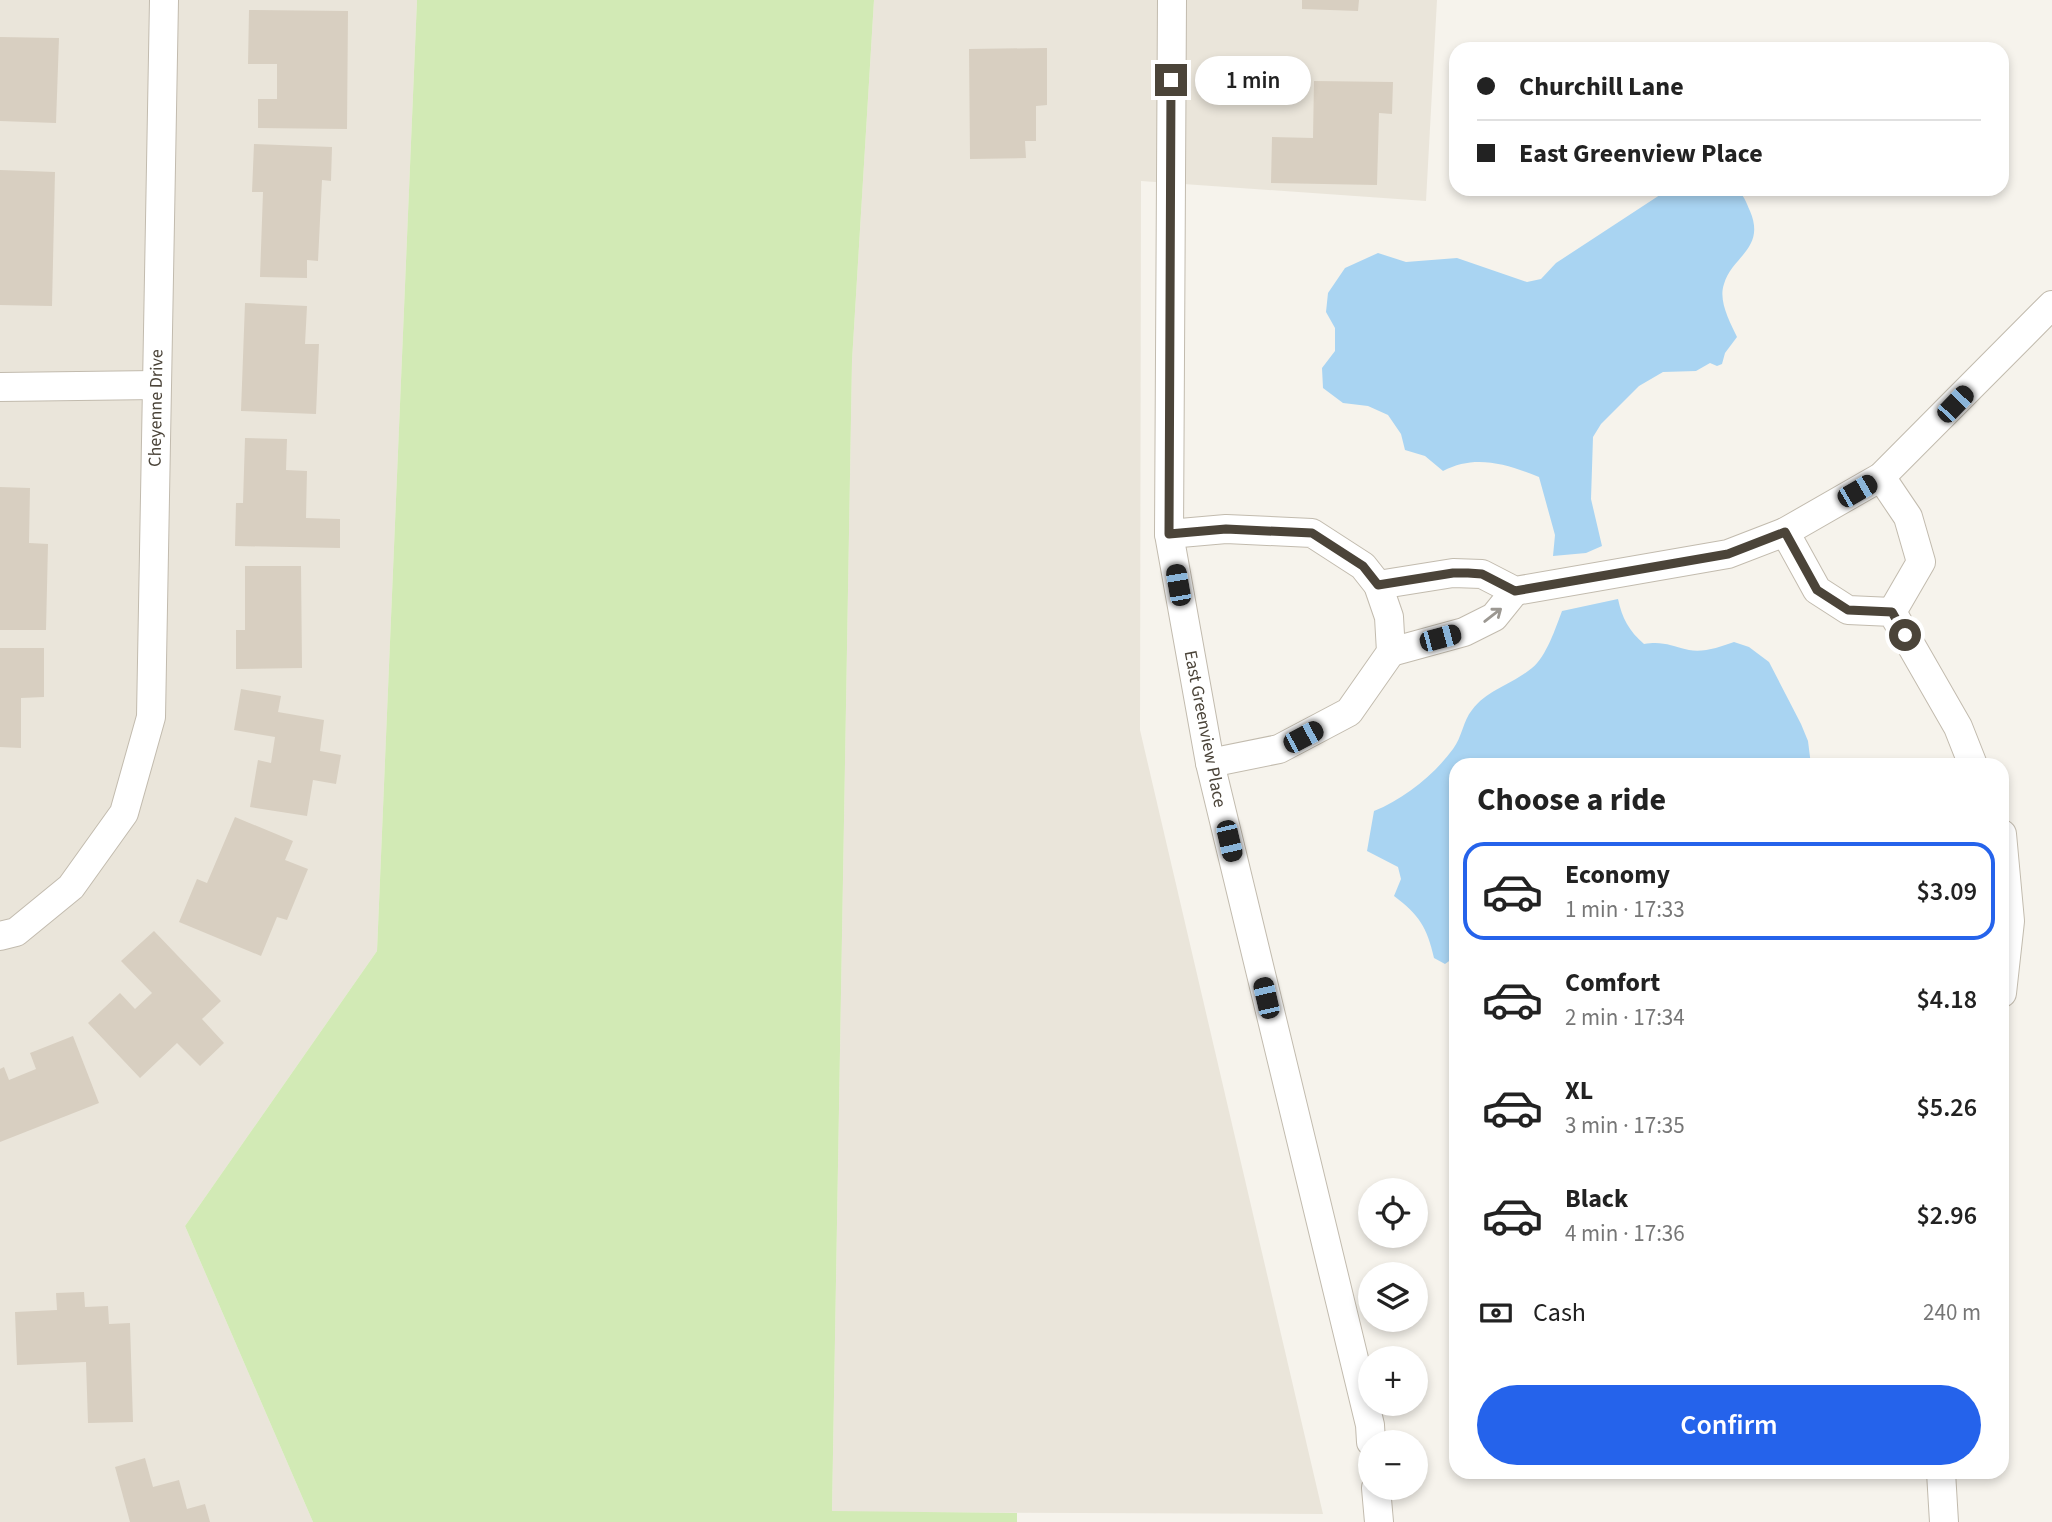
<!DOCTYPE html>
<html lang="en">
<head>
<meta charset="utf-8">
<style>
	body { margin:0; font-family:"Source Sans 3",sans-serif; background:#f6f6f6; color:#222; height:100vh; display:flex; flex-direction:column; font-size:26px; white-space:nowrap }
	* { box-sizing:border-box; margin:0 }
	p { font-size:23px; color:#767676 }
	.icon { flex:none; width:38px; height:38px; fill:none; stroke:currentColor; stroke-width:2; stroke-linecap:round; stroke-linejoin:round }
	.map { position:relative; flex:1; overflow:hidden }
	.side { position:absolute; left:1449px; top:758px; width:560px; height:721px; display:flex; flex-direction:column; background:#fff; border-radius:21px; box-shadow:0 4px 10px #0003 }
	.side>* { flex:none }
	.guide { position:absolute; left:1449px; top:42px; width:560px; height:154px; border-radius:21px; box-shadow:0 4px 10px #0003; display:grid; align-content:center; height:154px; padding:0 28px; background:#fff }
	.fabs { position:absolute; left:1358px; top:1178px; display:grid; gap:14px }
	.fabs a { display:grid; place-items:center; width:70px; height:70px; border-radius:50%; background:#fff; box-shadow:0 4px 10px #0003; font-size:35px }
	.end { position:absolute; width:32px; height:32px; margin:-16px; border:9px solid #4b4439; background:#fff; box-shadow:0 0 0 4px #fff }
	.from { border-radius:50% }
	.bubble { position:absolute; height:49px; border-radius:24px; background:#fff; box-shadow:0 4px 10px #0003; font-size:23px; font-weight:600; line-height:49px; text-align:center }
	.car { position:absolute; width:21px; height:42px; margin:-21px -10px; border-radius:9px; box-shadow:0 0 5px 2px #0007; background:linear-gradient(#222 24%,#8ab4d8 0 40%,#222 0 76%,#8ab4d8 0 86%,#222 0) }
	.guide b { display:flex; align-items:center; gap:24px; height:66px; font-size:26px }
	.guide b+b { border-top:2px solid #e0e0e0 }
	.guide i { width:18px; height:18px; background:#222 }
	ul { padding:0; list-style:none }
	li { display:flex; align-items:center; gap:21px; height:98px; margin:0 14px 10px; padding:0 14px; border:4px solid transparent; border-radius:21px }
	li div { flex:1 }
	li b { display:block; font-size:26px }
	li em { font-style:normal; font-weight:600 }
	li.current { border-color:#2563eb }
	li>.icon { width:63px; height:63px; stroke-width:1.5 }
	h2 { padding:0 28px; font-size:32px; line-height:84px }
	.pay { display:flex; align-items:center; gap:18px; height:77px; padding:0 28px; font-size:26px }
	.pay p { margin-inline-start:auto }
	.button { display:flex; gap:14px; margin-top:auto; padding:14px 28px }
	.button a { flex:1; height:80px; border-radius:42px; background:#2563eb; color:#fff; font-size:28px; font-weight:600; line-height:80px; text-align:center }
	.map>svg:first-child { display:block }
</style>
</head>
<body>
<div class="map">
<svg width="2052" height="1522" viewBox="0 0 2052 1522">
	<rect width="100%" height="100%" fill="#f6f3ec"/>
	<!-- residential -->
	<g fill="#eae5da">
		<polygon points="0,0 417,0 377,951 185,1226 313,1522 0,1522"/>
		<polygon points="874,0 1437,0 1426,201 1141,181 1140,730 1323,1514 832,1512 852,361"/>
	</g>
	<!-- green -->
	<polygon fill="#d2eab5" points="417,0 874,0 852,361 832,1511 1017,1513 1017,1522 313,1522 185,1226 377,951"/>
	<!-- water -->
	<g fill="#a9d4f2">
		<path d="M1669 189H1735C1744 194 1746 202 1750 211 1766 249 1732 256 1724 284 1718 301 1730 322 1737 337L1725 353 1722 364 1717 366 1710 363 1696 371 1663 372 1639 386 1601 424 1593 437 1591 499 1602 546 1586 553 1553 556 1555 535 1539 477C1507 464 1475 454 1443 471L1425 456 1405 450 1401 434 1388 415 1368 406 1343 403 1323 388 1322 368 1335 351V328L1326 312 1328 293 1345 268 1378 253 1406 262 1457 258 1527 282 1541 279 1556 263Z"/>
		<path d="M1618 599C1622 618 1629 631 1644 644 1664 641 1670 646 1689 650 1703 653 1720 647 1734 642L1749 647 1769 662 1801 724 1808 741 1811 765H1456V956L1445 964 1434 958C1427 927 1419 915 1394 896L1401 879 1398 867 1367 851 1374 811C1404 799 1434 775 1453 749 1462 737 1463 721 1472 710 1487 690 1513 684 1532 668 1546 657 1556 627 1562 611Z"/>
	</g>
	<!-- building -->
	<g fill="#d8cfc1">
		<polygon points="1302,0 1359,0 1358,11 1302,9"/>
		<polygon points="249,10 348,11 347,129 258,128 258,99 277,99 277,64 248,64"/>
		<polygon points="0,37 59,38 56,123 0,121"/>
		<polygon points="1047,48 1047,105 1036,106 1036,141 1025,141 1026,158 970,159 969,49"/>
		<polygon points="1314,81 1393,82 1392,114 1379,113 1377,185 1271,183 1272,137 1313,138"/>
		<polygon points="254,144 332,147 331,181 322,180 318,261 307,260 307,278 260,277 263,192 252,192"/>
		<polygon points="0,170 55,172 52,306 0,305"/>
		<polygon points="245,303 307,306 305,344 319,344 316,414 241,411"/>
		<polygon points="245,438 287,439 286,470 307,471 306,518 340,519 340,548 235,546 236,503 243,503"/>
		<polygon points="0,487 30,488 29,543 48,544 46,630 0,630"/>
		<polygon points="245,566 301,566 302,668 236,669 236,630 245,630"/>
		<polygon points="0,648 44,648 44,697 21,698 21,748 0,747"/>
		<polygon points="241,689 281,696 278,712 324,720 320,751 341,755 336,784 313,780 307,816 250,807 258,760 271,763 275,737 234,730"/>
		<polygon points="235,817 293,841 285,860 308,869 287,920 277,917 261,956 179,922 197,879 207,883"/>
		<polygon points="154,931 221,1001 202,1019 224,1043 200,1066 177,1043 140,1078 88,1023 120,993 135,1009 152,993 121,961"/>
		<polygon points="73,1036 99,1103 0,1142 0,1069 4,1067 9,1080 36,1069 30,1053"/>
		<polygon points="84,1292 85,1307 108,1306 109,1324 130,1323 133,1422 88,1423 86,1362 17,1365 15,1312 57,1310 56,1293"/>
		<polygon points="145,1458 153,1487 179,1480 187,1509 205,1504 210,1522 130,1522 115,1467"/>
	</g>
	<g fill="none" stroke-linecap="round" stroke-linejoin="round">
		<!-- street casing -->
		<g stroke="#c2bbae" stroke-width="30">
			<g id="street">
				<polyline points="1172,0 1169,534 1210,763 1370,1425 1371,1442"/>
				<polyline points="0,387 156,385"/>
				<polyline points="1881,477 1908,517 1921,562 1892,612"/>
				<polyline points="1785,532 1817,590 1848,610 1892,612 1958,727 1973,765"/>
				<polyline points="1169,534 1226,529 1312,533 1363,566 1378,585 1389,617 1391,652 1349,712 1279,749 1210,763"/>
				<polyline points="1378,585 1453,573 1482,574 1515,591 1728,554 1785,532 1881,477 2052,305"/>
				<polyline points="1391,652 1464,632 1494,617 1515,591"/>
				<polyline points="2002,834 2010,921 2002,993"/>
				<polyline points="0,936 16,932 71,887 124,813 151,717 164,0"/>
				<polyline points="1941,1472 1944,1522"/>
				<polyline points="1376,1488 1379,1522"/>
			</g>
		</g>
		<!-- street -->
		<use href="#street" stroke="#fff" stroke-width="28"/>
	</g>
	<!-- one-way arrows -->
	<defs><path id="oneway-shaft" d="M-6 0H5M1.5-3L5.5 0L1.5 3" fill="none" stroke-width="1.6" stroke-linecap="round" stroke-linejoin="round" transform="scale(1.75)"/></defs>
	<use stroke="#9c9892" href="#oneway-shaft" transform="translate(1493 615) rotate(-38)"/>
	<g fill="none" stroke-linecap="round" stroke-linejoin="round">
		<!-- route -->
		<polyline stroke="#4b4439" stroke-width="9" points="1171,80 1169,534 1226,529 1312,533 1363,566 1378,585 1453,573 1468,573 1482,574 1515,591 1728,554 1785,532 1817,590 1848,610 1892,612 1905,635"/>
	</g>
	<g text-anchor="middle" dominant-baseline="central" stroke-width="6" stroke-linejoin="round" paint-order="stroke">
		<!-- street labels -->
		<g font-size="18" fill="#4b4439" stroke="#fff">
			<text transform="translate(156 408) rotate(-89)">Cheyenne Drive</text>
			<text transform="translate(1205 729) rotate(79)">East Greenview Place</text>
		</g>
	</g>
</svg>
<div class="fabs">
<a><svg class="icon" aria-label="locate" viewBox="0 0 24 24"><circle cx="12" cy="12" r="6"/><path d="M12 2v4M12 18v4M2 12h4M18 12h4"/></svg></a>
<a><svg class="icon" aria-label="layers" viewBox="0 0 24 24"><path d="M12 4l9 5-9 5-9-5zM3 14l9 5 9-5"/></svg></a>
<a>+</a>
<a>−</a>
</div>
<i class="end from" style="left:1905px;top:635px"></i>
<i class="end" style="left:1171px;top:80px"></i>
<div class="bubble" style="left:1195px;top:56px;width:116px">1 min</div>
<i class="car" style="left:1955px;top:404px;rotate:44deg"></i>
<i class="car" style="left:1857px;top:491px;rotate:60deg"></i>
<i class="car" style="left:1178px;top:585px;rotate:350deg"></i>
<i class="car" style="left:1440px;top:638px;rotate:75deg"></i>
<i class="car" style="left:1303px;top:737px;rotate:62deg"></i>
<i class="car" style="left:1229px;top:841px;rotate:167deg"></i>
<i class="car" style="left:1266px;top:998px;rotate:347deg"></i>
<div class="guide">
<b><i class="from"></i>Churchill Lane</b>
<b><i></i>East Greenview Place</b>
</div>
<section class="side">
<h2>Choose a ride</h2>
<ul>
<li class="current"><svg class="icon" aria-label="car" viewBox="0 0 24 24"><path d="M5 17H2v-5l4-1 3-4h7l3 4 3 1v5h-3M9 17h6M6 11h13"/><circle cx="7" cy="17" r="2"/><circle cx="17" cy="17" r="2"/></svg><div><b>Economy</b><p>1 min · 17:33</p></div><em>$3.09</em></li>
<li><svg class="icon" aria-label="car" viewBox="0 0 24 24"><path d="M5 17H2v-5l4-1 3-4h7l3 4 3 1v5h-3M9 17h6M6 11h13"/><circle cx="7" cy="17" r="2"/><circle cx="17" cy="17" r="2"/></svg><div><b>Comfort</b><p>2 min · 17:34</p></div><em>$4.18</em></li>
<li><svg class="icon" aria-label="car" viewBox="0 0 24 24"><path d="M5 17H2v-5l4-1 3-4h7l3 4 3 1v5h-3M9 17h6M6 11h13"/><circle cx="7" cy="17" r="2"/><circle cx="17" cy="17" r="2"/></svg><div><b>XL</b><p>3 min · 17:35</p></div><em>$5.26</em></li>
<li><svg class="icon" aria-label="car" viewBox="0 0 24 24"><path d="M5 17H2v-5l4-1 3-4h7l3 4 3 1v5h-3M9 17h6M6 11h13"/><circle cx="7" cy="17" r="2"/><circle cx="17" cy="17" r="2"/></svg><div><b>Black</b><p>4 min · 17:36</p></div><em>$2.96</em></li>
</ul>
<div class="pay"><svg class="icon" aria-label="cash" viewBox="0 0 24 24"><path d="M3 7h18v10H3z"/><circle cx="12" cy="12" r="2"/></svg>Cash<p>240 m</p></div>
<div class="button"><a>Confirm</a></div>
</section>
</div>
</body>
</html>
